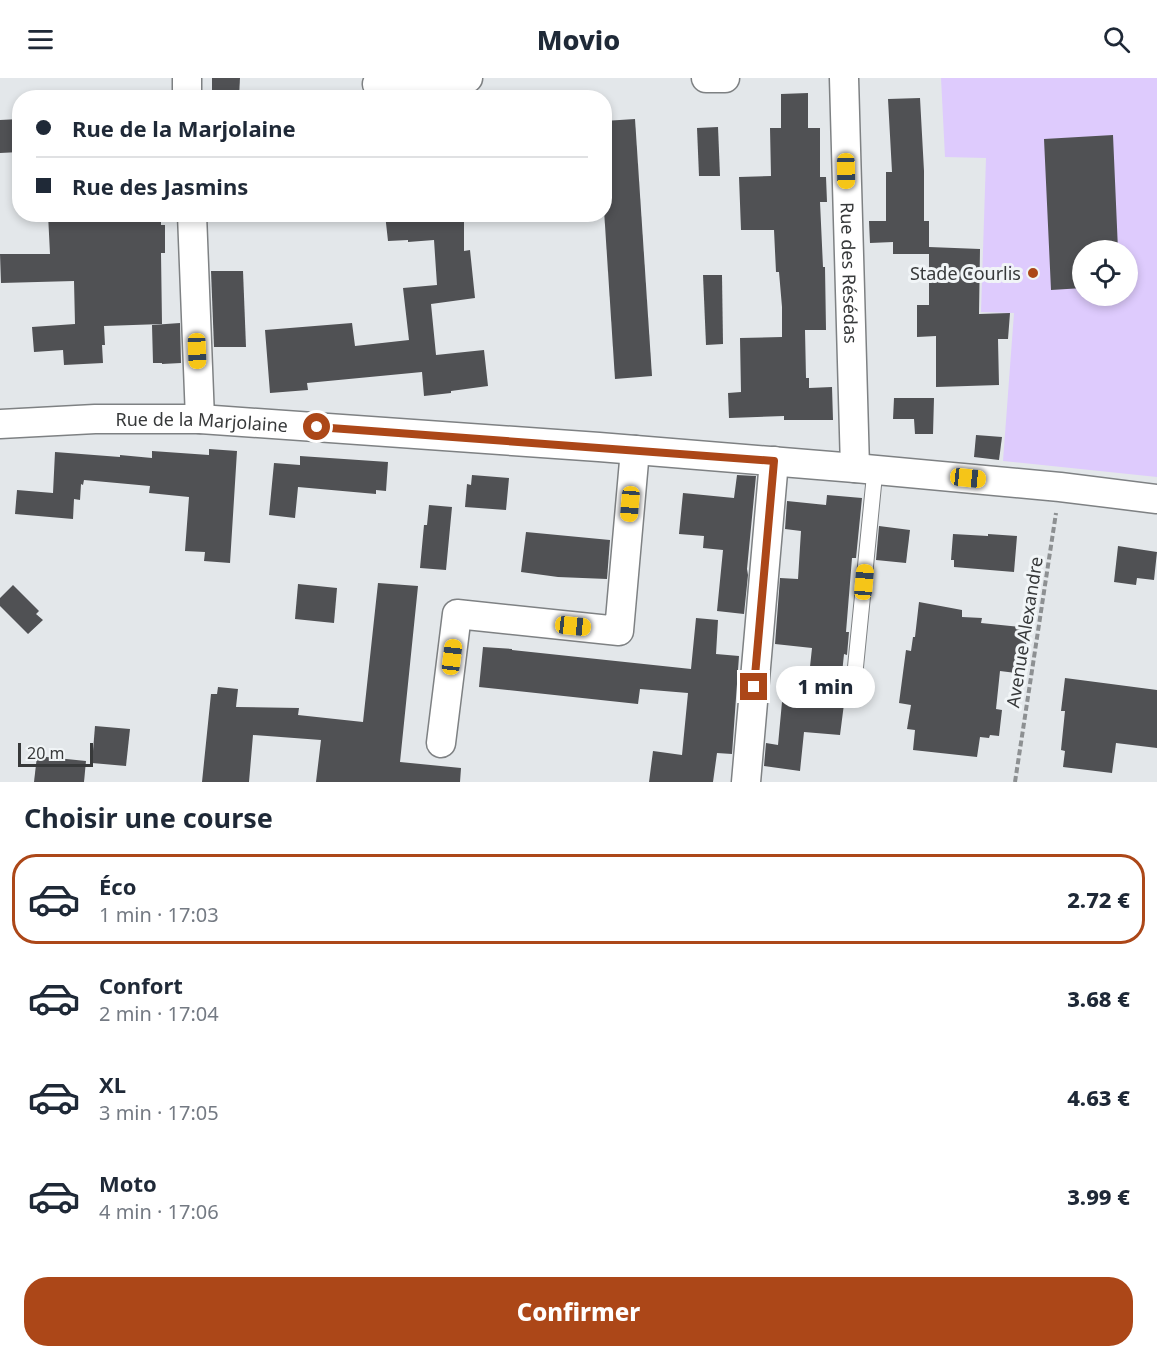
<!DOCTYPE html>
<html lang="fr">
<head>
<meta charset="utf-8">
<style>
	body { margin:0; font-family:"Noto Sans",sans-serif; background:#f2f2f3; color:#1f2937; height:100vh; display:flex; flex-direction:column; font-size:22px; white-space:nowrap }
	* { box-sizing:border-box; margin:0 }
	p { font-size:20px; color:#747a83 }
	.icon { flex:none; width:33px; height:33px; fill:none; stroke:currentColor; stroke-width:2; stroke-linecap:round; stroke-linejoin:round }
	.map { position:relative; height:704px; overflow:hidden }
	.details { display:flex; flex-direction:column; background:#fff; flex:1 }
	.details>* { flex:none }
	.hud { position:absolute; left:12px; top:12px; width:600px; height:132px; border-radius:24px; box-shadow:0 3px 9px #0003; display:grid; align-content:center; height:132px; padding:0 24px; background:#fff }
	.tools { position:absolute; left:1072px; top:162px; display:grid; gap:12px }
	.tools a { display:grid; place-items:center; width:66px; height:66px; border-radius:50%; background:#fff; box-shadow:0 3px 9px #0003; font-size:30px }
	.scale { position:absolute; left:18px; bottom:15px; width:75px; box-sizing:border-box; padding-left:6px; border:3px solid #37393a; border-top:0; font-size:16px; line-height:21px; white-space:nowrap; color:#37393a; -webkit-text-stroke:4px #f1f5f7; paint-order:stroke }
	.end { position:absolute; width:27px; height:27px; margin:-14px; border:8px solid #ac4718; background:#fff; box-shadow:0 0 0 3px #fff }
	.from { border-radius:50% }
	.bubble { position:absolute; height:42px; border-radius:21px; background:#fff; box-shadow:0 3px 9px #0003; font-size:20px; font-weight:800; line-height:42px; text-align:center }
	.car { position:absolute; width:18px; height:36px; margin:-18px -9px; border-radius:8px; box-shadow:0 0 4px 2px #0007; background:linear-gradient(#f5c518 24%,#345 0 40%,#f5c518 0 76%,#345 0 86%,#f5c518 0) }
	.hud b { display:flex; align-items:center; gap:21px; height:57px; font-size:22px }
	.hud b+b { border-top:2px solid #e0e1e3 }
	.hud i { width:15px; height:15px; background:#1f2937 }
	ul { padding:0; list-style:none }
	li { display:flex; align-items:center; gap:18px; height:90px; margin:0 12px 9px; padding:0 12px; border:3px solid transparent; border-radius:24px }
	li div { flex:1 }
	li b { display:block; font-size:22px }
	li em { font-style:normal; font-weight:800 }
	li.current { border-color:#ac4718 }
	li>.icon { width:54px; height:54px; stroke-width:1.5 }
	h2 { padding:0 24px; font-size:27px; line-height:72px }
	.primary-button { display:flex; gap:12px; margin-top:auto; padding:12px 24px }
	.primary-button a { flex:1; height:69px; border-radius:24px; background:#ac4718; color:#fff; font-size:24px; font-weight:800; line-height:69px; text-align:center }
	header { display:flex; justify-content:space-between; align-items:center; height:78px; padding:0 24px; background:#fff; font-size:27px; font-weight:800 }
	.map>svg:first-child { display:block }
</style>
</head>
<body>
<header><svg class="icon" aria-label="menu" viewBox="0 0 24 24"><path d="M4 6h16M4 12h16M4 18h16"/></svg>Movio<svg class="icon" aria-label="search" viewBox="0 0 24 24"><circle cx="10" cy="10" r="6"/><path d="M15 15l6 6"/></svg></header>
<div class="map">
<svg width="1157" height="704" viewBox="0 0 1157 704">
	<rect width="100%" height="100%" fill="#e3e7ea"/>
	<!-- green -->
	<path fill="#decbfd" fill-rule="evenodd" d="M941 0H1157V399L1003 383 1014 235 981 234 986 80 945 79ZM1083 172H1128V218H1083Z"/>
	<!-- building -->
	<g fill="#505154">
		<polygon points="212,0 240,0 239,19 212,19"/>
		<polygon points="808,15 808,50 820,50 820,99 826,99 827,124 820,124 823,189 825,189 826,252 805,252 806,300 809,300 809,310 832,309 833,342 784,342 784,338 729,340 728,315 741,314 740,260 782,259 782,229 779,194 776,194 774,152 741,152 739,99 771,98 770,50 781,50 781,16"/>
		<polygon points="920,20 924,93 924,143 929,143 929,169 980,171 979,236 1010,235 1008,261 998,261 999,307 936,309 936,258 917,259 917,227 929,227 929,176 893,176 893,164 870,165 869,143 886,143 886,94 892,94 888,21"/>
		<polygon points="20,41 20,74 0,75 0,42"/>
		<polygon points="635,41 652,298 615,301 604,132 604,43"/>
		<polygon points="718,49 720,98 699,98 697,50"/>
		<polygon points="1113,57 1118,172 1083,172 1083,210 1051,212 1044,61"/>
		<polygon points="48,136 161,136 161,147 165,147 165,175 161,175 162,246 104,248 105,267 102,267 103,285 64,287 63,272 34,274 32,249 75,246 74,203 1,205 0,176 50,176"/>
		<polygon points="385,136 464,136 464,173 470,172 475,220 431,226 436,277 484,272 488,308 451,313 451,315 424,318 422,294 307,305 308,312 270,315 265,252 352,245 355,268 409,262 403,210 437,207 434,162 408,164 408,162 388,163"/>
		<polygon points="211,193 243,193 246,269 214,269"/>
		<polygon points="703,197 722,197 723,266 706,267"/>
		<polygon points="180,245 181,285 162,286 162,285 153,285 152,247"/>
		<polygon points="894,320 934,320 933,356 915,356 914,341 893,341"/>
		<polygon points="976,357 1002,359 999,382 974,379"/>
		<polygon points="209,371 237,373 230,485 204,483 205,474 185,473 189,419 149,415 150,408 84,402 83,407 81,406 80,422 74,421 73,441 15,436 17,412 53,415 55,374 120,379 120,377 152,380 152,373 209,377"/>
		<polygon points="300,378 388,384 386,413 376,412 376,416 298,409 295,440 269,437 274,385 300,387"/>
		<polygon points="472,397 509,400 506,432 465,429 467,406 471,407"/>
		<polygon points="737,397 756,398 747,491 748,497 744,536 717,533 723,472 703,470 704,458 679,456 683,415 734,420"/>
		<polygon points="827,417 862,420 856,480 852,480 846,554 849,554 847,577 844,576 839,625 844,626 840,657 804,654 800,693 764,688 766,665 778,667 782,624 806,626 812,570 775,566 780,500 798,501 801,453 785,451 787,423 826,427"/>
		<polygon points="429,427 452,429 446,492 420,490 424,447 427,447"/>
		<polygon points="879,448 910,452 906,485 876,482"/>
		<polygon points="526,454 610,462 607,501 558,499 521,494"/>
		<polygon points="953,456 988,458 988,456 1017,458 1014,494 954,489 954,482 951,482"/>
		<polygon points="1118,468 1157,474 1154,502 1137,500 1136,507 1114,504"/>
		<polygon points="378,505 418,508 400,684 461,690 460,704 316,704 321,662 253,657 249,704 202,704 211,616 217,616 218,609 238,611 236,629 299,630 298,637 363,644"/>
		<polygon points="298,506 337,510 334,545 295,541"/>
		<polygon points="13,507 39,533 36,536 43,542 28,556 0,528 0,520"/>
		<polygon points="919,524 962,532 962,539 982,540 981,545 1021,549 1020,558 1027,558 1023,596 1000,593 996,631 1002,632 999,658 990,657 989,660 980,659 977,679 913,672 915,652 907,651 911,627 899,625 906,572 911,573 913,559 915,559"/>
		<polygon points="696,540 718,542 716,576 739,578 732,676 717,675 713,704 649,704 653,673 682,677 688,615 640,611 638,626 479,609 483,569 512,571 512,572 691,591"/>
		<polygon points="1065,600 1157,612 1157,670 1116,665 1112,695 1063,689 1065,673 1061,672 1065,633 1061,633"/>
		<polygon points="95,648 130,651 126,688 92,685"/>
		<polygon points="37,678 86,683 84,704 34,704"/>
	</g>
	<g fill="none" stroke-linecap="round" stroke-linejoin="round">
		<!-- lane casing -->
		<g stroke="#7e8183" stroke-width="17">
			<polyline id="lane" points="855,594 875,392"/>
		</g>
		<!-- street casing -->
		<g stroke="#7e8183" stroke-width="31">
			<g id="street">
				<polyline points="187,0 187,20"/>
				<polyline points="706,0 725,0"/>
				<path id="s1" d="M844 0 855 390"/>
				<polyline points="377,6 468,0"/>
				<polyline points="192,136 200,341"/>
				<path id="s2" d="M0 346 95 341H200L599 369 855 390 1060 409 1157 421"/>
				<polyline points="441,665 457,536 619,553 635,372"/>
				<polyline points="746,704 774,383"/>
			</g>
		</g>
		<!-- path -->
		<polyline stroke="#8d9092" stroke-width="4" stroke-dasharray="6 3" stroke-linecap="butt" points="1015,704 1056,435"/>
		<!-- lane -->
		<use href="#lane" stroke="#fff" stroke-width="15"/>
		<!-- street -->
		<use href="#street" stroke="#fff" stroke-width="28"/>
	</g>
	<g fill="none" stroke-linecap="round" stroke-linejoin="round">
		<!-- route -->
		<polyline stroke="#ac4718" stroke-width="8" points="317,349 774,383 754,609"/>
	</g>
	<!-- markers -->
	<circle fill="#ac4718" stroke="#f1f5f7" stroke-width="2" cx="1033" cy="195" r="6"/>
	<g text-anchor="middle" dominant-baseline="central" stroke-width="6" stroke-linejoin="round" paint-order="stroke">
		<!-- street labels -->
		<g font-size="18" fill="#37393a" stroke="#f1f5f7">
			<text stroke="none"><textPath href="#s1" startOffset="195">Rue des Résédas</textPath></text>
			<text stroke="none"><textPath href="#s2" startOffset="202">Rue de la Marjolaine</textPath></text>
			<text transform="translate(1024 554) rotate(-81)">Avenue Alexandre</text>
		</g>
		<!-- poi labels -->
		<g font-size="18" fill="#37393a" stroke="#f1f5f7" text-anchor="end">
			<text x="1021" y="195">Stade Courlis</text>
		</g>
	</g>
</svg>
<div class="tools">
<a><svg class="icon" aria-label="locate" viewBox="0 0 24 24"><circle cx="12" cy="12" r="6"/><path d="M12 2v4M12 18v4M2 12h4M18 12h4"/></svg></a>
</div>
<div class="scale">20 m</div>
<i class="end from" style="left:317px;top:349px"></i>
<i class="end" style="left:754px;top:609px"></i>
<div class="bubble" style="left:776px;top:588px;width:99px">1 min</div>
<i class="car" style="left:846px;top:93px;rotate:179deg"></i>
<i class="car" style="left:197px;top:273px;rotate:178deg"></i>
<i class="car" style="left:968px;top:400px;rotate:96deg"></i>
<i class="car" style="left:630px;top:426px;rotate:185deg"></i>
<i class="car" style="left:864px;top:504px;rotate:5deg"></i>
<i class="car" style="left:573px;top:548px;rotate:96deg"></i>
<i class="car" style="left:452px;top:579px;rotate:7deg"></i>
<div class="hud">
<b><i class="from"></i>Rue de la Marjolaine</b>
<b><i></i>Rue des Jasmins</b>
</div>
</div>
<section class="details">
<h2>Choisir une course</h2>
<ul>
<li class="current"><svg class="icon" aria-label="car" viewBox="0 0 24 24"><path d="M5 17H2v-5l4-1 3-4h7l3 4 3 1v5h-3M9 17h6M6 11h13"/><circle cx="7" cy="17" r="2"/><circle cx="17" cy="17" r="2"/></svg><div><b>Éco</b><p>1 min · 17:03</p></div><em>2.72 €</em></li>
<li><svg class="icon" aria-label="car" viewBox="0 0 24 24"><path d="M5 17H2v-5l4-1 3-4h7l3 4 3 1v5h-3M9 17h6M6 11h13"/><circle cx="7" cy="17" r="2"/><circle cx="17" cy="17" r="2"/></svg><div><b>Confort</b><p>2 min · 17:04</p></div><em>3.68 €</em></li>
<li><svg class="icon" aria-label="car" viewBox="0 0 24 24"><path d="M5 17H2v-5l4-1 3-4h7l3 4 3 1v5h-3M9 17h6M6 11h13"/><circle cx="7" cy="17" r="2"/><circle cx="17" cy="17" r="2"/></svg><div><b>XL</b><p>3 min · 17:05</p></div><em>4.63 €</em></li>
<li><svg class="icon" aria-label="car" viewBox="0 0 24 24"><path d="M5 17H2v-5l4-1 3-4h7l3 4 3 1v5h-3M9 17h6M6 11h13"/><circle cx="7" cy="17" r="2"/><circle cx="17" cy="17" r="2"/></svg><div><b>Moto</b><p>4 min · 17:06</p></div><em>3.99 €</em></li>
</ul>
<div class="primary-button"><a>Confirmer</a></div>
</section>
</body>
</html>
